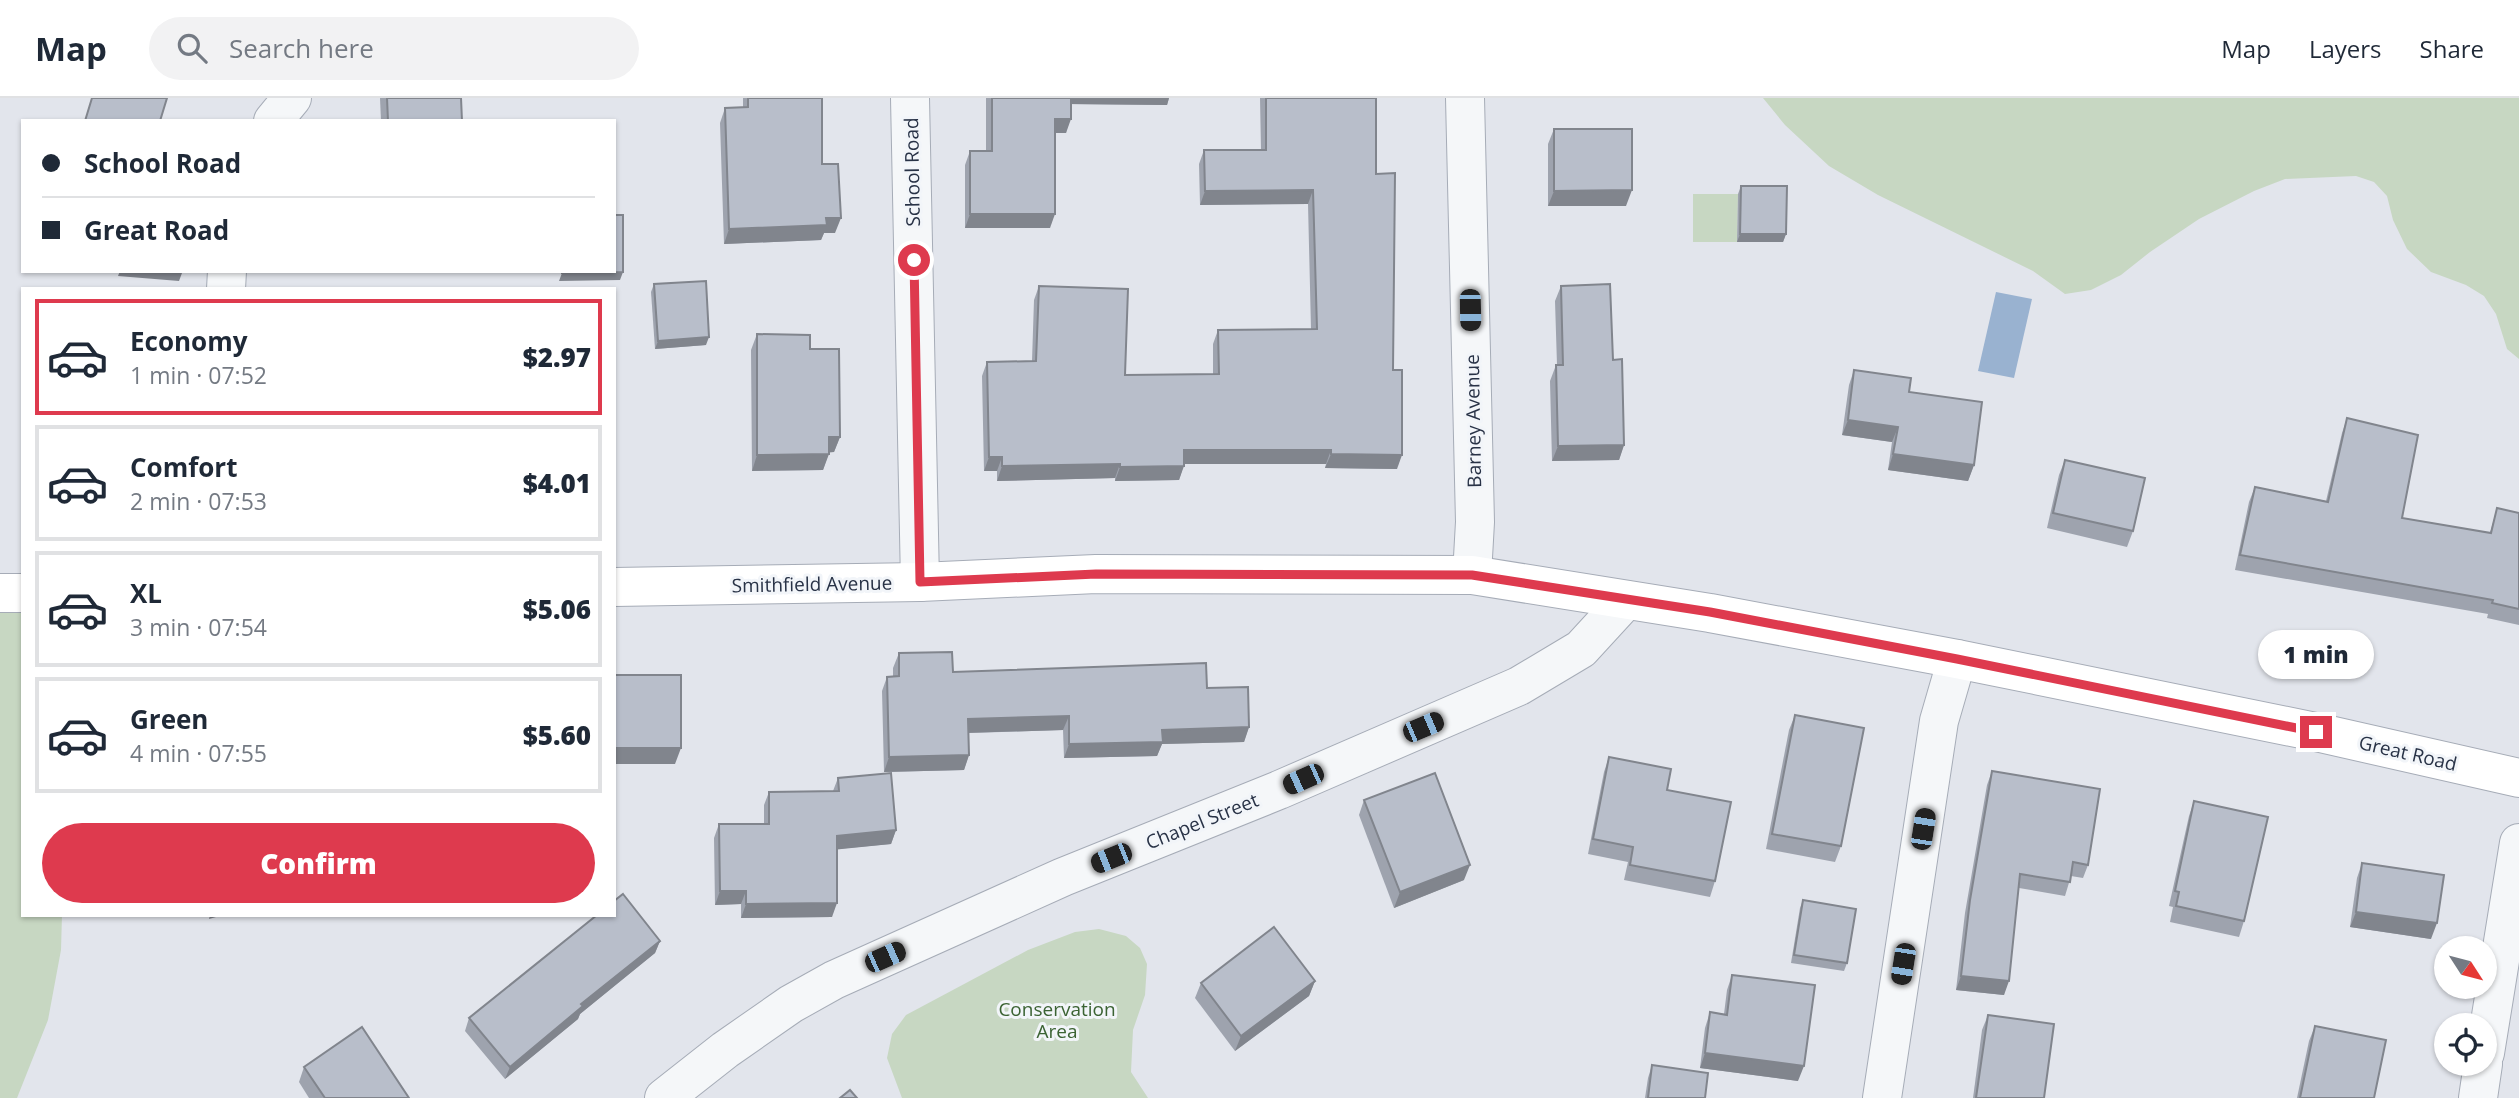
<!DOCTYPE html>
<html lang="en">
<head>
<meta charset="utf-8">
<style>
	body { margin:0; font-family:"Open Sans",sans-serif; background:#f2f2f3; color:#1f2937; height:100vh; display:flex; flex-direction:column; font-size:26px; white-space:nowrap }
	* { box-sizing:border-box; margin:0 }
	p { font-size:23px; color:#747a83 }
	.icon { flex:none; width:38px; height:38px; fill:none; stroke:currentColor; stroke-width:2; stroke-linecap:round; stroke-linejoin:round }
	.map { position:relative; flex:1; overflow:hidden }
	.panel { position:absolute; left:21px; top:189px; width:595px; height:630px; display:flex; flex-direction:column; background:#fff; border-radius:0px; box-shadow:0 2px 5px #0004 }
	.panel>* { flex:none }
	.top-card { position:absolute; left:21px; top:21px; width:595px; height:154px; border-radius:0px; box-shadow:0 2px 5px #0004; display:grid; align-content:center; height:154px; padding:0 21px; background:#fff }
	.needle { width:46px; rotate:126deg }
	.controls { position:absolute; left:2434px; top:838px; display:grid; gap:14px }
	.controls a { display:grid; place-items:center; width:63px; height:63px; border-radius:50%; background:#fff; box-shadow:0 2px 5px #0004; font-size:35px }
	.end { position:absolute; width:32px; height:32px; margin:-16px; border:9px solid #de3a4e; background:#fff; box-shadow:0 0 0 4px #fff }
	.from { border-radius:50% }
	.bubble { position:absolute; height:49px; border-radius:24px; background:#fff; box-shadow:0 2px 5px #0004; font-size:23px; font-weight:800; line-height:49px; text-align:center }
	.car { position:absolute; width:21px; height:42px; margin:-21px -10px; border-radius:9px; box-shadow:0 0 5px 2px #0007; background:linear-gradient(#222 24%,#8ab4d8 0 40%,#222 0 76%,#8ab4d8 0 86%,#222 0) }
	.top-card b { display:flex; align-items:center; gap:24px; height:66px; font-size:26px }
	.top-card b+b { border-top:2px solid #e0e1e3 }
	.top-card i { width:18px; height:18px; background:#1f2937 }
	ul { padding:12px 0 0; list-style:none }
	li { display:flex; align-items:center; gap:21px; height:116px; margin:0 14px 10px; padding:0 7px; border:4px solid #e0e1e3; border-radius:0px }
	li div { flex:1 }
	li b { display:block; font-size:26px }
	li em { font-style:normal; font-weight:800 }
	li.current { border-color:#de3a4e }
	li>.icon { width:63px; height:63px; stroke-width:1.5 }
	.button { display:flex; gap:14px; margin-top:auto; padding:14px 21px }
	.button a { flex:1; height:80px; border-radius:42px; background:#de3a4e; color:#fff; font-size:28px; font-weight:800; line-height:80px; text-align:center }
	header { display:flex; align-items:center; gap:42px; box-sizing:border-box; height:98px; padding:0 35px; background:#fff; border-bottom:2px solid #e0e1e3 }
	header strong { font-size:33px }
	nav { display:flex; gap:38px; margin-inline-start:auto; font-size:24px }
	.search { width:490px; height:63px; background:#f2f2f3; display:flex; align-items:center; gap:18px; box-sizing:border-box; padding:0 24px; border-radius:38px; color:#747a83; font-size:26px }
	.map>svg:first-child { display:block }
</style>
</head>
<body>
<header>
<strong>Map</strong>
<div class="search"><svg class="icon" aria-label="search" viewBox="0 0 24 24"><circle cx="10" cy="10" r="6"/><path d="M15 15l6 6"/></svg>Search here</div>
<nav><a>Map</a><a>Layers</a><a>Share</a></nav>
</header>
<div class="map">
<svg width="2519" height="1000" viewBox="0 0 2519 1000">
	<rect width="100%" height="100%" fill="#e2e5ec"/>
	<!-- green -->
	<g fill="#c7d7c2">
		<polygon points="1763,0 2519,0 2519,261 2507,251 2496,216 2484,198 2466,187 2431,174 2407,151 2393,122 2387,98 2374,84 2356,78 2285,81 2254,93 2199,121 2150,154 2121,177 2091,192 2065,196 2033,173 1878,97 1829,68 1785,27"/>
		<polygon points="1693,96 1738,96 1737,144 1693,144"/>
		<polygon points="0,504 23,505 23,817 62,817 61,852 48,922 17,1000 0,1000"/>
		<polygon points="1099,831 1126,838 1140,850 1147,866 1145,897 1133,932 1131,974 1148,1000 902,1000 887,960 892,936 906,917 1028,852 1075,834"/>
	</g>
	<!-- water -->
	<polygon fill="#99b2d0" points="1996,194 2032,201 2014,280 1978,273"/>
	<g fill="none" stroke-linecap="round" stroke-linejoin="round">
		<!-- minor casing -->
		<g stroke="#a6acb7" stroke-width="40">
			<g id="minor">
				<polyline points="910,0 920,484"/>
				<polyline points="1465,0 1475,424 1472,477"/>
				<polyline points="273,23 292,0"/>
				<polyline points="226,191 227,173"/>
				<polyline points="2485,955 2519,745"/>
				<polyline points="664,1000 725,952 791,906 834,882 1063,779 1279,692 1519,588 1581,551 1626,502"/>
				<polyline points="1882,1000 1939,623 1957,561"/>
				<polyline points="2478,1000 2483,966"/>
			</g>
		</g>
		<!-- secondary casing -->
		<g stroke="#a6acb7" stroke-width="40">
			<g id="secondary">
				<polyline points="614,489 920,484 1096,476 1472,477 1710,515 1957,561 2316,634 2519,680"/>
				<polyline points="0,495 23,495"/>
			</g>
		</g>
		<!-- minor -->
		<use href="#minor" stroke="#f5f7f9" stroke-width="38"/>
		<!-- secondary -->
		<use href="#secondary" stroke="#fff" stroke-width="38"/>
	</g>
	<!-- wall -->
	<g fill="#9ea3ae">
		<polygon points="380,0 461,0 462,23 381,23"/>
		<polygon points="743,0 822,0 822,66 835,135 824,135 821,142 724,146 720,25 725,10 743,9"/>
		<polygon points="986,0 1169,0 1167,7 1071,6 1066,35 1055,35 1050,130 965,130 965,67 970,53 986,53"/>
		<polygon points="1260,0 1376,0 1376,76 1393,272 1397,371 1325,370 1326,366 1184,366 1179,382 1115,383 1115,380 997,383 997,373 984,373 982,278 987,264 1032,263 1034,202 1039,188 1125,277 1213,276 1213,246 1218,232 1311,231 1308,106 1200,107 1199,66 1204,52 1261,52"/>
		<polygon points="1554,31 1626,108 1548,108 1548,46"/>
		<polygon points="1741,88 1786,136 1783,144 1737,144 1738,96"/>
		<polygon points="654,186 706,247 655,251 651,194"/>
		<polygon points="1561,188 1613,262 1624,347 1619,362 1552,363 1550,283 1556,267 1557,267 1555,203"/>
		<polygon points="757,236 840,339 834,354 829,354 823,372 752,373 751,252"/>
		<polygon points="1854,272 1909,294 1974,367 1968,383 1888,372 1892,344 1842,337 1849,287"/>
		<polygon points="2347,320 2402,420 2490,435 2497,410 2519,415 2519,527 2487,520 2488,516 2235,472 2249,404 2255,389 2326,403 2342,335"/>
		<polygon points="2065,362 2133,433 2127,449 2047,430 2059,377"/>
		<polygon points="899,555 953,574 1207,590 1249,629 1244,644 1162,646 1157,658 1064,660 1063,632 969,635 969,657 964,672 884,674 882,593 887,579 893,579 893,570"/>
		<polygon points="1795,617 1841,748 1835,764 1766,751 1789,632"/>
		<polygon points="1609,659 1667,692 1715,783 1710,799 1624,782 1628,764 1588,756 1604,674"/>
		<polygon points="1992,673 2088,767 2083,780 2071,778 2065,798 2019,790 2004,897 1956,892 1965,815 1987,687"/>
		<polygon points="838,680 896,732 891,746 837,751 832,819 741,820 741,806 715,807 714,740 719,726 764,726 764,707 769,694 833,693"/>
		<polygon points="1364,702 1464,782 1394,810 1359,717"/>
		<polygon points="2194,703 2244,823 2239,839 2170,824 2173,809 2169,808 2189,718"/>
		<polygon points="2362,765 2431,841 2350,829 2357,780"/>
		<polygon points="1803,802 1847,865 1844,873 1791,865 1800,810"/>
		<polygon points="660,843 655,855 580,916 578,921 505,981 465,933 469,920"/>
		<polygon points="1732,877 1798,983 1700,970 1705,930 1710,914 1724,916 1727,892"/>
		<polygon points="1315,883 1309,898 1235,953 1195,900 1201,885"/>
		<polygon points="1988,917 2044,1000 1973,1000 1982,932"/>
		<polygon points="2315,928 2374,1000 2297,1000 2309,943"/>
		<polygon points="1652,967 1705,1000 1645,1000 1648,980"/>
		<polygon points="304,969 409,1000 309,1000 299,984"/>
	</g>
	<!-- shaded-wall -->
	<g fill="#81858d">
		<polygon points="1068,0 1169,0 1167,7 1065,6"/>
		<polygon points="1055,21 1071,21 1066,35 1050,35"/>
		<polygon points="1313,92 1308,106 1200,107 1205,93"/>
		<polygon points="1632,92 1626,108 1548,108 1554,93"/>
		<polygon points="970,116 1055,116 1050,130 965,130"/>
		<polygon points="826,120 841,120 835,135 824,135 821,142 724,146 729,131"/>
		<polygon points="1740,136 1786,136 1783,144 1737,144"/>
		<polygon points="120,173 163,173 182,175 179,183 118,178"/>
		<polygon points="623,174 620,182 559,183 562,175"/>
		<polygon points="709,239 706,247 655,251 658,243"/>
		<polygon points="1848,322 1898,329 1892,344 1842,337"/>
		<polygon points="829,339 840,339 834,354 824,355"/>
		<polygon points="1624,347 1619,362 1552,363 1558,348"/>
		<polygon points="1184,352 1331,352 1326,366 1179,366"/>
		<polygon points="829,356 823,372 752,373 757,357"/>
		<polygon points="1331,356 1402,357 1397,371 1325,370"/>
		<polygon points="1893,356 1974,367 1968,383 1888,372"/>
		<polygon points="989,359 1002,359 997,373 984,373"/>
		<polygon points="1120,366 1115,380 997,383 1002,368"/>
		<polygon points="1184,368 1179,382 1115,383 1120,369"/>
		<polygon points="1069,618 1063,632 963,635 968,621"/>
		<polygon points="1249,629 1244,644 1162,646 1157,658 1064,660 1069,646 1162,632"/>
		<polygon points="614,650 681,650 675,666 614,666"/>
		<polygon points="969,657 964,672 884,674 889,659"/>
		<polygon points="896,732 891,746 832,752 837,738"/>
		<polygon points="1470,767 1464,782 1394,810 1400,794"/>
		<polygon points="720,793 746,793 741,806 715,807"/>
		<polygon points="837,805 832,819 741,820 746,806"/>
		<polygon points="2356,814 2437,825 2431,841 2350,829"/>
		<polygon points="210,817 223,817 209,821"/>
		<polygon points="660,843 655,855 580,916 578,921 505,981 510,969 581,906"/>
		<polygon points="1961,878 2009,883 2004,897 1956,892"/>
		<polygon points="1315,883 1309,898 1235,953 1241,938"/>
		<polygon points="1705,955 1804,968 1798,983 1700,970"/>
	</g>
	<!-- building -->
	<g fill="#b8beca" stroke="#81858d" stroke-width="2">
		<polygon points="92,0 167,0 160,23 85,23"/>
		<polygon points="387,0 461,0 462,23 388,23"/>
		<polygon points="748,0 822,0 822,66 838,66 841,120 826,120 827,127 729,131 725,10 748,9"/>
		<polygon points="992,0 1071,0 1071,21 1055,21 1055,116 970,116 970,53 992,53"/>
		<polygon points="1266,0 1376,0 1376,76 1395,75 1393,272 1402,272 1402,357 1331,356 1331,352 1184,352 1184,368 1120,369 1120,366 1002,368 1002,359 989,359 987,264 1036,263 1039,188 1128,191 1125,277 1219,276 1218,232 1317,231 1313,92 1205,93 1204,52 1266,52"/>
		<polygon points="1554,31 1632,31 1632,92 1554,93"/>
		<polygon points="1741,88 1787,88 1786,136 1740,136"/>
		<polygon points="614,117 623,117 623,174 562,175 562,173 614,173"/>
		<polygon points="706,183 709,239 658,243 654,186"/>
		<polygon points="1610,186 1613,262 1622,261 1624,347 1558,348 1556,267 1563,267 1561,188"/>
		<polygon points="757,236 810,237 810,251 839,251 840,339 829,339 829,356 757,357"/>
		<polygon points="1854,272 1911,280 1909,294 1982,304 1974,367 1893,356 1898,329 1848,322"/>
		<polygon points="2347,320 2418,337 2402,420 2491,435 2497,410 2519,415 2519,511 2492,505 2493,502 2240,457 2255,389 2328,404"/>
		<polygon points="2065,362 2145,380 2133,433 2053,415"/>
		<polygon points="952,554 953,574 1206,565 1207,590 1248,589 1249,629 1162,632 1163,644 1069,646 1069,618 968,621 969,657 889,659 887,579 899,578 899,555"/>
		<rect x="614" y="577" width="67" height="73"/>
		<polygon points="1795,617 1864,630 1841,748 1772,736"/>
		<polygon points="1609,659 1671,671 1667,692 1731,704 1715,783 1630,767 1633,749 1593,741"/>
		<polygon points="1992,673 2100,691 2088,767 2073,764 2070,784 2020,776 2009,883 1961,878 1970,802"/>
		<polygon points="891,675 896,732 837,738 837,805 746,806 746,793 720,793 719,726 769,726 769,694 839,693 838,680"/>
		<polygon points="1435,675 1470,767 1400,794 1364,702"/>
		<polygon points="2194,703 2268,719 2244,823 2176,808 2179,794 2175,793"/>
		<polygon points="2362,765 2444,777 2437,825 2356,814"/>
		<polygon points="623,796 660,843 581,906 583,908 510,969 469,920 597,817 614,817 614,803"/>
		<polygon points="1803,802 1856,811 1847,865 1794,857"/>
		<polygon points="1274,829 1315,883 1241,938 1201,885"/>
		<polygon points="1732,877 1815,887 1804,968 1705,955 1710,914 1727,917"/>
		<polygon points="1988,917 2054,926 2044,1000 1976,1000"/>
		<polygon points="2315,928 2386,942 2374,1000 2300,1000"/>
		<polygon points="362,929 409,1000 325,1000 304,969"/>
		<polygon points="1652,967 1708,975 1705,1000 1648,1000"/>
		<polygon points="850,992 857,1000 840,1000"/>
	</g>
	<g fill="none" stroke-linecap="round" stroke-linejoin="round">
		<!-- route -->
		<polyline stroke="#de3a4e" stroke-width="9" points="914,162 920,484 1096,476 1472,477 1710,514 1957,561 2316,634"/>
	</g>
	<g text-anchor="middle" dominant-baseline="central" stroke-width="6" stroke-linejoin="round" paint-order="stroke">
		<!-- street labels -->
		<g font-size="19" fill="#283246" stroke="#f2f5f9">
			<text transform="translate(912 74) rotate(-91)">School Road</text>
			<text transform="translate(1473 323) rotate(-91)">Barney Avenue</text>
			<text transform="translate(812 486) rotate(-1)">Smithfield Avenue</text>
			<text transform="translate(2408 655) rotate(13)">Great Road</text>
			<text transform="translate(1202 723) rotate(-22)">Chapel Street</text>
		</g>
		<!-- park labels -->
		<g font-size="19" fill="#3b6333" stroke="#f2f5f9">
			<text x="1057" y="911">Conservation<tspan x="1057" dy="22">Area</tspan></text>
		</g>
	</g>
</svg>
<div class="controls">
<a><svg class="needle" viewBox="-14 -14 28 28"><path d="M0-13l5 13h-10z" fill="#e53935"/><path d="M0 13l5-13h-10z" fill="#747a83"/></svg></a>
<a><svg class="icon" aria-label="locate" viewBox="0 0 24 24"><circle cx="12" cy="12" r="6"/><path d="M12 2v4M12 18v4M2 12h4M18 12h4"/></svg></a>
</div>
<i class="end from" style="left:914px;top:162px"></i>
<i class="end" style="left:2316px;top:634px"></i>
<div class="bubble" style="left:2258px;top:532px;width:116px">1 min</div>
<i class="car" style="left:1470px;top:212px;rotate:179deg"></i>
<i class="car" style="left:1423px;top:629px;rotate:67deg"></i>
<i class="car" style="left:1303px;top:681px;rotate:246deg"></i>
<i class="car" style="left:1923px;top:731px;rotate:9deg"></i>
<i class="car" style="left:1111px;top:760px;rotate:248deg"></i>
<i class="car" style="left:885px;top:859px;rotate:66deg"></i>
<i class="car" style="left:1903px;top:866px;rotate:189deg"></i>
<div class="top-card">
<b><i class="from"></i>School Road</b>
<b><i></i>Great Road</b>
</div>
<section class="panel">
<ul>
<li class="current"><svg class="icon" aria-label="car" viewBox="0 0 24 24"><path d="M5 17H2v-5l4-1 3-4h7l3 4 3 1v5h-3M9 17h6M6 11h13"/><circle cx="7" cy="17" r="2"/><circle cx="17" cy="17" r="2"/></svg><div><b>Economy</b><p>1 min · 07:52</p></div><em>$2.97</em></li>
<li><svg class="icon" aria-label="car" viewBox="0 0 24 24"><path d="M5 17H2v-5l4-1 3-4h7l3 4 3 1v5h-3M9 17h6M6 11h13"/><circle cx="7" cy="17" r="2"/><circle cx="17" cy="17" r="2"/></svg><div><b>Comfort</b><p>2 min · 07:53</p></div><em>$4.01</em></li>
<li><svg class="icon" aria-label="car" viewBox="0 0 24 24"><path d="M5 17H2v-5l4-1 3-4h7l3 4 3 1v5h-3M9 17h6M6 11h13"/><circle cx="7" cy="17" r="2"/><circle cx="17" cy="17" r="2"/></svg><div><b>XL</b><p>3 min · 07:54</p></div><em>$5.06</em></li>
<li><svg class="icon" aria-label="car" viewBox="0 0 24 24"><path d="M5 17H2v-5l4-1 3-4h7l3 4 3 1v5h-3M9 17h6M6 11h13"/><circle cx="7" cy="17" r="2"/><circle cx="17" cy="17" r="2"/></svg><div><b>Green</b><p>4 min · 07:55</p></div><em>$5.60</em></li>
</ul>
<div class="button"><a>Confirm</a></div>
</section>
</div>
</body>
</html>
